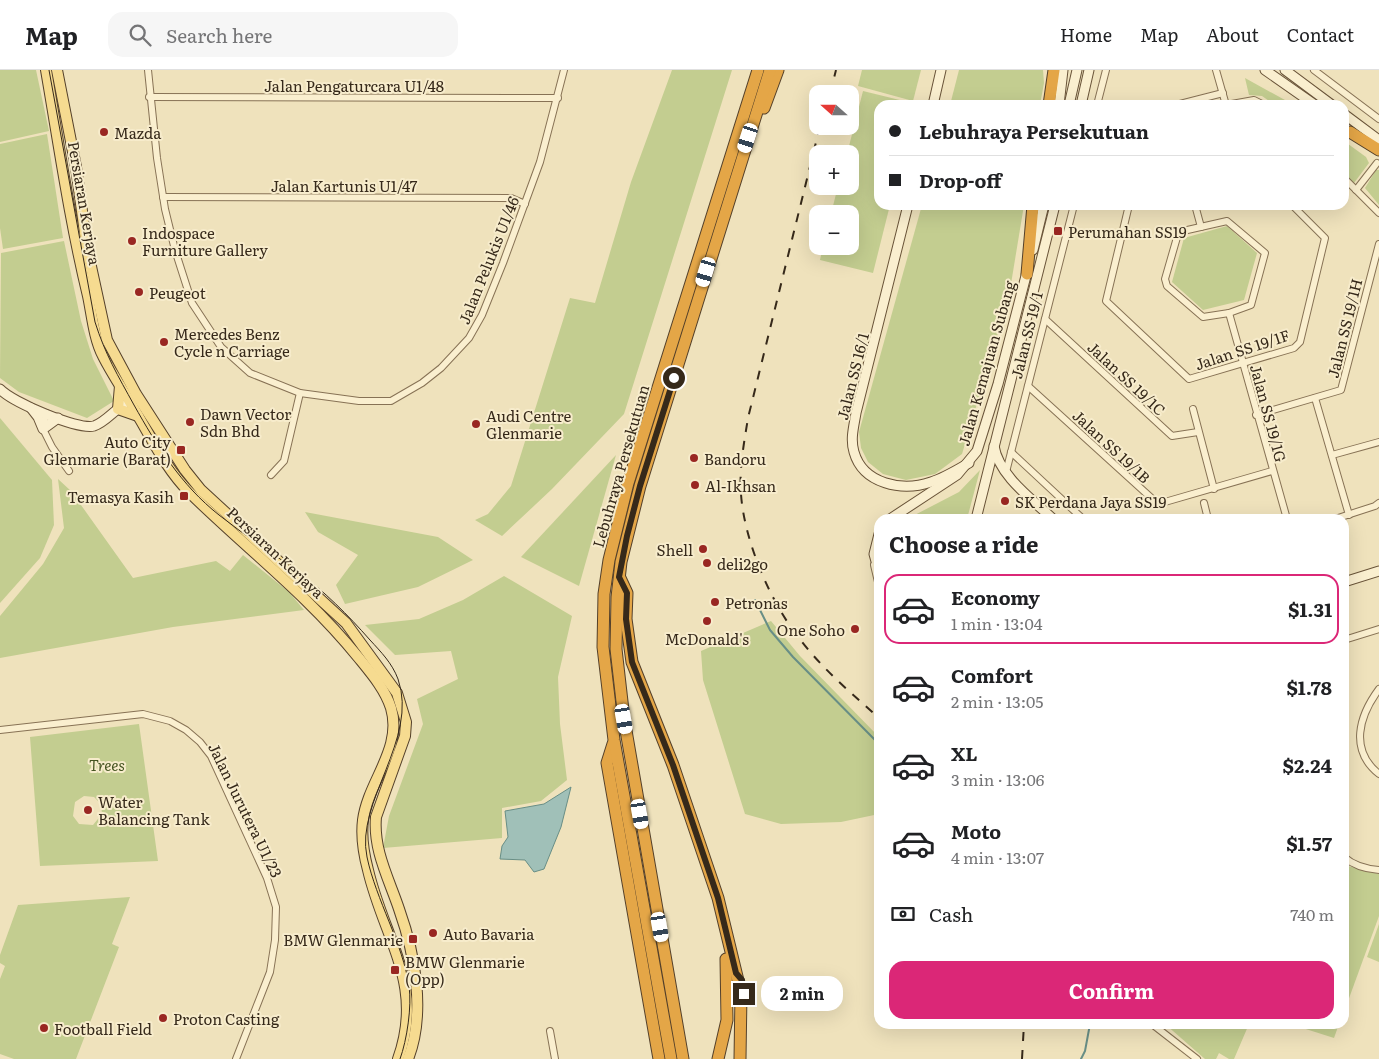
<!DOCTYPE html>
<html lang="en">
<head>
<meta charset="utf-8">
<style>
	body { margin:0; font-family:Literata,serif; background:#f6f6f6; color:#202124; height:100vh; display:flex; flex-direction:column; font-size:19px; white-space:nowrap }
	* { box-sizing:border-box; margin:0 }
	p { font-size:16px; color:#757577 }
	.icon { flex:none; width:28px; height:28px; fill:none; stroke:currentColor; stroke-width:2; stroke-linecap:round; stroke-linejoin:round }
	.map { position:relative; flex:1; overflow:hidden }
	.sheet { position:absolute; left:874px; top:444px; width:475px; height:515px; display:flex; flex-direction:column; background:#fff; border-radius:15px; box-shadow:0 5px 20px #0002 }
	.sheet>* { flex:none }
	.banner { position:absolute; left:874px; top:30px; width:475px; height:110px; border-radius:15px; box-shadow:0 5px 20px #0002; display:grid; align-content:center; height:110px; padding:0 15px; background:#fff }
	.needle { width:32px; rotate:291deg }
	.buttons { position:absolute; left:809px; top:15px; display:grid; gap:10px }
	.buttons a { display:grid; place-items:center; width:50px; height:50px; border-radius:10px; background:#fff; box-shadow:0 5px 20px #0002; font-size:25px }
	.end { position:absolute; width:22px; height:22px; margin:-11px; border:6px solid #36291a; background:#fff; box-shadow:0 0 0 2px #fff }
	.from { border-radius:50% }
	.bubble { position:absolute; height:35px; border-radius:15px; background:#fff; box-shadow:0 5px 20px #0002; font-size:16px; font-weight:700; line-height:35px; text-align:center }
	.car { position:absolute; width:15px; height:30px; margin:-15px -8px; border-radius:6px; box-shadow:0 0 4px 1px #0007; background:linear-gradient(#fff 24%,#345 0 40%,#fff 0 76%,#345 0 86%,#fff 0) }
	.banner b { display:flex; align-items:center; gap:18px; height:48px; font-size:19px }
	.banner b+b { border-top:1px solid #e0e0e0 }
	.banner i { width:12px; height:12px; background:#202124 }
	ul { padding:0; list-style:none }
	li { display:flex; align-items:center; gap:15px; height:70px; margin:0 10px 8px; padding:0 5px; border:2px solid transparent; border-radius:15px }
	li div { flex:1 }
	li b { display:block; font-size:19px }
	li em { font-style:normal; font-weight:700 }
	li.selected { border-color:#db2777 }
	li>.icon { width:45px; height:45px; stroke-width:1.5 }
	h2 { padding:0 15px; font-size:22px; line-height:60px }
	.pay { display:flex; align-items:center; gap:12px; height:55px; padding:0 15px; font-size:19px }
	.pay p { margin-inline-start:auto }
	.cta { display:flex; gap:10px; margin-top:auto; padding:10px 15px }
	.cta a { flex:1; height:58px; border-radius:15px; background:#db2777; color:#fff; font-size:20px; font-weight:700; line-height:58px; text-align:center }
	header { display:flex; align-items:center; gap:30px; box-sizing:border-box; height:70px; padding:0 25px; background:#fff; border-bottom:1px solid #e0e0e0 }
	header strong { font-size:24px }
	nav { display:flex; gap:28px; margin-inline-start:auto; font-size:18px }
	.search { width:350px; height:45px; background:#f6f6f6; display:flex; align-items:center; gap:12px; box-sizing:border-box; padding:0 18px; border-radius:15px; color:#757577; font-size:19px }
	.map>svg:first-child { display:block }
</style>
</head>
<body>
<header>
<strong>Map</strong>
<div class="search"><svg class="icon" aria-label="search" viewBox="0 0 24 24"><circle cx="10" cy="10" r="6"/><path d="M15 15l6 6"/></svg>Search here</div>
<nav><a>Home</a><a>Map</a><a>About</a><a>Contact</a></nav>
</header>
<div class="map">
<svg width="1379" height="989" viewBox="0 0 1379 989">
	<rect width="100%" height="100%" fill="#efe2bc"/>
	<!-- green -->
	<g fill="#c3cd90" fill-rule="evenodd">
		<polygon points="0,0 36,0 49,61 0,72"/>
		<polygon points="672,0 732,0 624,344 552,419 502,466 475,450 488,444 511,416 570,228 595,233 631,112"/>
		<polygon points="862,0 921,0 913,31 858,16"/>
		<polygon points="959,0 1043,0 1044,13 1040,35 950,35"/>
		<polygon points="1245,8 1294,35 1275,35 1262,26 1249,25"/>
		<polygon points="863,21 916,34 879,35 879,135 890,135 873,203 820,190 823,176 850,176 850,144 831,144 838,116 850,116 850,84 847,84"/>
		<polygon points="47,64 63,168 3,179 0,158 0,74"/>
		<polygon points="1344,71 1366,87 1369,93 1354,113 1344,103"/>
		<polygon points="1376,100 1379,100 1379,135 1365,118"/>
		<polygon points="922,135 1024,135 1009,226 962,384 935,404 906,410 883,404 868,392 861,378 859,362"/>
		<polygon points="1227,156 1257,183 1244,230 1203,240 1172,212 1184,168"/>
		<polygon points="64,171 81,251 93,289 114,331 87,348 19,322 0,308 1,183"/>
		<polygon points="0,348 52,410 54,455 40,488 0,533"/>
		<polygon points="616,385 579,516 521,487"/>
		<polygon points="980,400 967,449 907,449 959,422"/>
		<polygon points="58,409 71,421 133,508 216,491 230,501 243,485 289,522 304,540 173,557 0,588 0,546 43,494 64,458"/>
		<polygon points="305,442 438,467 473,490 418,517 345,534 336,515 358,485 318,462"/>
		<polygon points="504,506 572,546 558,607 560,654 567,710 541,731 502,738 502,768 383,778 389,746 423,654 417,629 458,609 451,581 395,585 365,555 419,549 463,530"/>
		<polygon points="771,551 800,586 879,667 879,744 841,752 781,754 745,744 703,610 701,581"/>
		<path d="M139 654 158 791 40 796 30 667ZM84 726 94 727 101 734 102 744 93 755 79 754 73 746 75 732Z"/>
		<polygon points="1344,795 1379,804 1379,846 1344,942"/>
		<polygon points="130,827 112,874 119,877 76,989 14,989 0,984 0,909 5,896 0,893 0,885 18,835"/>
		<polygon points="1379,854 1379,892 1367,887"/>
		<polygon points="1165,954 1249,954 1234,989 1229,989 1219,983 1216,989 1205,989"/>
		<polygon points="1290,954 1339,954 1334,968"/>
	</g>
	<!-- water -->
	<polygon fill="#a0c0b8" stroke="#688e86" points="571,717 561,757 544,799 534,802 525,790 500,789 502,776 508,767 505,741 544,734"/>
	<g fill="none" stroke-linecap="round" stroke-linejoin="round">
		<!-- stream -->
		<g stroke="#688e86" stroke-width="2">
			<polyline points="755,530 770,560 793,587 879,674"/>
			<polyline points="1081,989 1085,981 1090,954"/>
		</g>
		<!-- street casing -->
		<g stroke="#877255" stroke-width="8">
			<g id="street">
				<polyline points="148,0 157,88 165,139 175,180 192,233 221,277 250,303 300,323 359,331 391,331 422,313 441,298 469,268 482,245 503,193 540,92 564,0"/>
				<polyline points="1216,0 1226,35"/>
				<polyline points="1314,0 1379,49"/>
				<polyline points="149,27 558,28"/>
				<polyline points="1097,35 1106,0"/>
				<polyline points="1176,35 1223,23"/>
				<polyline points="1226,35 1254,30 1264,35"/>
				<polyline points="1344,108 1379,143"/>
				<polyline points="1356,120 1377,93"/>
				<polyline points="163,127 511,128 525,134"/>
				<polyline points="1129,135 1106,231 1189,309 1294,278 1300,272 1325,168 1292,135"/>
				<polyline points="1195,135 1201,157"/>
				<polygon points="1227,151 1265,183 1251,235 1229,243 1203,247 1167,216 1165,209 1178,164 1183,161"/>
				<polyline points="1229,243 1287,449"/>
				<polyline points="1045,249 1172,366 1198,362"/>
				<polyline points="1028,316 1158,434 1272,401"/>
				<polyline points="1315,328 1349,445"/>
				<polyline points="1193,339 1214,419"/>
				<polyline points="46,343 43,359 52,377 69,401"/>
				<polyline points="1256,345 1341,320 1379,174"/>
				<polyline points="1011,382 1083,449"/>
				<polyline points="1332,385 1379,372"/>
				<polyline points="1006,402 1074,135"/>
				<polyline points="271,405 284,391 300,323"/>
				<polyline points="1204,433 1208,449"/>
				<polyline points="1335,449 1375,436 1379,433"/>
				<polyline points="874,495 879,516"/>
				<polyline points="1344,570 1379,559"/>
				<path d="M1379 619C1359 646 1349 680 1379 704"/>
				<polyline points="0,660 143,644 170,651 186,660 200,672 211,686 267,808 276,837 275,870 270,902 236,989"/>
				<path d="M1344 787C1354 796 1366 799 1379 800"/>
				<polyline points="1152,954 1197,989"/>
				<polyline points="550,961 555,989"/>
			</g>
		</g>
		<!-- secondary casing -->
		<g stroke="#695338" stroke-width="11">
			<g id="secondary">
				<polyline points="1265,0 1315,35"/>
				<polyline points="1285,0 1332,35"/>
				<polyline points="933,35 941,0"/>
				<polyline points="1059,35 1063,0"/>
				<polyline points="1069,35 1077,0"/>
				<polyline points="1081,35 1089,0"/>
				<polyline points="1344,44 1379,70"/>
				<path d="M908 135 856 343C854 356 850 369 854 382 863 414 902 422 931 412 944 408 957 400 969 393"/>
				<polyline points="1033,180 1044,135"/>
				<path d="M0 319C12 332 77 360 94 356 104 353 114 341 123 335"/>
				<polyline points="31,338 38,347 43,359 58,348"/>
				<path d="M994 376C999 406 1032 429 1053 449"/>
				<polyline points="890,449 957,405 977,381 998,314 1028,198"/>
				<polyline points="976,449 1055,135"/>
				<polyline points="879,464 874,484 879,502"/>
				<polyline points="1344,512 1379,501"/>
			</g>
		</g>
		<!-- primary casing -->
		<g stroke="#54402a" stroke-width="12">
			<g id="primary">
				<path d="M46 0C59 75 70 152 88 226 92 245 94 269 103 286 113 306 126 324 137 344 153 371 167 400 190 423 246 478 308 525 358 587 371 603 385 619 391 638 403 679 368 711 363 750 361 766 364 785 368 800 384 869 425 914 398 989"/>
				<path d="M57 0 76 97 87 178 107 270 136 324 185 400 201 420 346 553 397 623 406 652 405 666 376 747C373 780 389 809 399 839 415 884 426 943 408 989"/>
				<polyline points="120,316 118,339 138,346"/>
			</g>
		</g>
		<!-- highway casing -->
		<g stroke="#54402a" stroke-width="13">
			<g id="highway">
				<polyline points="1049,35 1054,0"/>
				<polyline points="764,38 778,0"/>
				<polyline points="1350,62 1379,80"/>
				<polyline points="1027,204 1033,135"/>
				<polyline points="620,508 627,523 626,549 632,592 673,695 718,828 741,923 740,989"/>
				<polyline points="613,674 607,693 659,989"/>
				<polyline points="671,989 614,670 603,577 604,524 609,490 628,413 758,0"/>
				<polyline points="683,989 624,649 616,579 617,527 621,492 640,416 770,0"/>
				<polyline points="718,989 727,950 726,889"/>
			</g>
		</g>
		<!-- street -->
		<use href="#street" stroke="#faefcf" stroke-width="6"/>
		<!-- secondary -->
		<use href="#secondary" stroke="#faefcf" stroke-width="9"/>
		<!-- primary -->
		<use href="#primary" stroke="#f6db90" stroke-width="10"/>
		<!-- highway -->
		<use href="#highway" stroke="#e4a647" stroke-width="11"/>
		<!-- tram -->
		<path stroke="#36291a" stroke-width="1" d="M49 0 95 252C105 284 118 306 134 335 157 376 181 415 219 445 244 465 271 482 297 501 324 521 348 545 370 570 381 582 392 593 398 609 419 669 355 732 367 787 376 830 403 874 409 916 412 936 407 970 400 989"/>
		<!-- rail -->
		<g stroke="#36291a" stroke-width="2" stroke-dasharray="9 9" stroke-linecap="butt">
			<polyline points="830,24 836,0"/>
			<path d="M820 56 748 348C744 373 739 399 741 424 744 469 769 529 796 564 819 596 850 622 879 648"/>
			<polyline points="1022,989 1024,954"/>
		</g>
	</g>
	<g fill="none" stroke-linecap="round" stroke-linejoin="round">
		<!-- route -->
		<polyline stroke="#36291a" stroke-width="6" points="674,308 640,416 627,466 619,507 627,523 626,549 632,592 673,695 718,828 736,903 742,910 744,924"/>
	</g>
	<!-- markers -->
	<g fill="#992722" stroke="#f7eccc" stroke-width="2">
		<circle cx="104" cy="62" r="5"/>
		<rect x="1053" y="156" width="10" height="10" rx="2.5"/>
		<circle cx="132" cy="171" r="5"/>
		<circle cx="139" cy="222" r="5"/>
		<circle cx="164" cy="272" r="5"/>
		<circle cx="190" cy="352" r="5"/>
		<circle cx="476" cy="354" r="5"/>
		<rect x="176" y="375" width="10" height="10" rx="2.5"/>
		<circle cx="694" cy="388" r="5"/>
		<circle cx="695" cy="415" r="5"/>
		<rect x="179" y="421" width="10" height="10" rx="2.5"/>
		<circle cx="1005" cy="431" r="5"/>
		<circle cx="703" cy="479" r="5"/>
		<circle cx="707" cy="493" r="5"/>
		<circle cx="715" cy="532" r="5"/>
		<circle cx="707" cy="551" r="5"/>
		<circle cx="855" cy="559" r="5"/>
		<circle cx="88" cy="740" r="5"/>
		<circle cx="433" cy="863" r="5"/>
		<rect x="408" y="864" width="10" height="10" rx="2.5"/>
		<rect x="390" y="895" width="10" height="10" rx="2.5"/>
		<circle cx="163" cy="948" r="5"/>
		<circle cx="44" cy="958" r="5"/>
	</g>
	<g text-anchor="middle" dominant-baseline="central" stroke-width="4" stroke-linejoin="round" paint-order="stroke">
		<!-- street labels -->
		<g font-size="15" fill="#36291a" stroke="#f7eccc">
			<text x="354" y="15">Jalan Pengaturcara U1/48</text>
			<text x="344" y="115">Jalan Kartunis U1/47</text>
			<text transform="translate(85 133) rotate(80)">Persiaran Kerjaya</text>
			<text transform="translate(488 190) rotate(-68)">Jalan Pelukis U1/46</text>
			<text transform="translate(1344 258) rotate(-76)">Jalan SS 19/1H</text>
			<text transform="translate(1026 265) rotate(-76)">Jalan SS 19/1</text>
			<text transform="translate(1242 279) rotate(-18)">Jalan SS 19/1F</text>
			<text transform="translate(986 293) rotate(-74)">Jalan Kemajuan Subang</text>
			<text transform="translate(852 306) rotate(-76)">Jalan SS 16/1</text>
			<text transform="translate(1127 308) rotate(43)">Jalan SS 19/1C</text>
			<text transform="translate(1269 343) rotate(75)">Jalan SS 19/1G</text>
			<text transform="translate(1112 376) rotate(43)">Jalan SS 19/1B</text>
			<text transform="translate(620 396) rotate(-74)">Lebuhraya Persekutuan</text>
			<text transform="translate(276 482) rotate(43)">Persiaran Kerjaya</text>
			<text transform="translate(246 740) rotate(64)">Jalan Jurutera U1/23</text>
		</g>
		<!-- poi labels -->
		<g font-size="15" fill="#36291a" stroke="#f7eccc" text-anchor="start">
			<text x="114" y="62">Mazda</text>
			<text x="1068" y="161">Perumahan SS19</text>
			<text x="142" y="162">Indospace<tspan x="142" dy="17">Furniture Gallery</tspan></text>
			<text x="149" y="222">Peugeot</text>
			<text x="174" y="263">Mercedes Benz<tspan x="174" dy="17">Cycle n Carriage</tspan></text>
			<text x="200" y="343">Dawn Vector<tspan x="200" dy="17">Sdn Bhd</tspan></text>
			<text x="486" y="345">Audi Centre<tspan x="486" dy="17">Glenmarie</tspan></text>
			<text x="171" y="371" text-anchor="end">Auto City<tspan x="171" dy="17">Glenmarie (Barat)</tspan></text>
			<text x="704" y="388">Bandoru</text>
			<text x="705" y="415">Al-Ikhsan</text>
			<text x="174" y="426" text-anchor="end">Temasya Kasih</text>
			<text x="1015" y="431">SK Perdana Jaya SS19</text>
			<text x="693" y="479" text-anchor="end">Shell</text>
			<text x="717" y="493">deli2go</text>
			<text x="725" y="532">Petronas</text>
			<text x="845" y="559" text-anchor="end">One Soho</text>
			<text x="707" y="568" text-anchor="middle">McDonald's</text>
			<text x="98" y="731">Water<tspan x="98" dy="17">Balancing Tank</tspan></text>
			<text x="443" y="863">Auto Bavaria</text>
			<text x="403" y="869" text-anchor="end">BMW Glenmarie</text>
			<text x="405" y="891">BMW Glenmarie<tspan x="405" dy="17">(Opp)</tspan></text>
			<text x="173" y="948">Proton Casting</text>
			<text x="54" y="958">Football Field</text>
		</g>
		<!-- park labels -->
		<g font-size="15" font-style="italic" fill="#445320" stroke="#f7eccc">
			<text x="107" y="694">Trees</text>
		</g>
	</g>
</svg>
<div class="buttons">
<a><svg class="needle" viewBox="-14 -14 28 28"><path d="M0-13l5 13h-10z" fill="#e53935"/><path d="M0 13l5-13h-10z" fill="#757577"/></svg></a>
<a>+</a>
<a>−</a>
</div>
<i class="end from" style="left:674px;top:308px"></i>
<i class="end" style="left:744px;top:924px"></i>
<div class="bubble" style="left:761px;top:906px;width:82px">2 min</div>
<i class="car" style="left:748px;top:68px;rotate:198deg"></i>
<i class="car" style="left:706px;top:202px;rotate:197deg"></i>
<i class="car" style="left:624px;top:649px;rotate:170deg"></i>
<i class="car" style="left:640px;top:744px;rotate:170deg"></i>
<i class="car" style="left:660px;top:857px;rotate:170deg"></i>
<div class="banner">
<b><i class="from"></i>Lebuhraya Persekutuan</b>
<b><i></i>Drop-off</b>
</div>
<section class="sheet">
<h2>Choose a ride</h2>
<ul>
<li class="selected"><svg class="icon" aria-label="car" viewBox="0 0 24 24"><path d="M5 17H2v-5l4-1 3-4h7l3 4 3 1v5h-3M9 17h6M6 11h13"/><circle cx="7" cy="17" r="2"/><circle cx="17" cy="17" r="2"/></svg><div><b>Economy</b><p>1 min · 13:04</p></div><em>$1.31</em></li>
<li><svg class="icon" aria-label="car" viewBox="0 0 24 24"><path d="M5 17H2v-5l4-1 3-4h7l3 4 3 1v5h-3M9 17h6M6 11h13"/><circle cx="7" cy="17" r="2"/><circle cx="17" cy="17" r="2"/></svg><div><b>Comfort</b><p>2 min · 13:05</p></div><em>$1.78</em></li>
<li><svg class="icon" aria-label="car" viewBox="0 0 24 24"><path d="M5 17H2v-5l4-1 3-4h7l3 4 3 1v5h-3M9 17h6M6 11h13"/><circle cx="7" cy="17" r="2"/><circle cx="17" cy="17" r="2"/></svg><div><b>XL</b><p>3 min · 13:06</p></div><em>$2.24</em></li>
<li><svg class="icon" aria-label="car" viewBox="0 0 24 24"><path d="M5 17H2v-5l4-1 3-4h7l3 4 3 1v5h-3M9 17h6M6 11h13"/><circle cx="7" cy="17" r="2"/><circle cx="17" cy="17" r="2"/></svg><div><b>Moto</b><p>4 min · 13:07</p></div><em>$1.57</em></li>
</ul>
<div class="pay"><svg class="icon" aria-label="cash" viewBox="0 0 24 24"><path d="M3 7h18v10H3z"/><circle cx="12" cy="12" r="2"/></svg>Cash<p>740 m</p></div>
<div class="cta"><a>Confirm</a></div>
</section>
</div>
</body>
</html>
